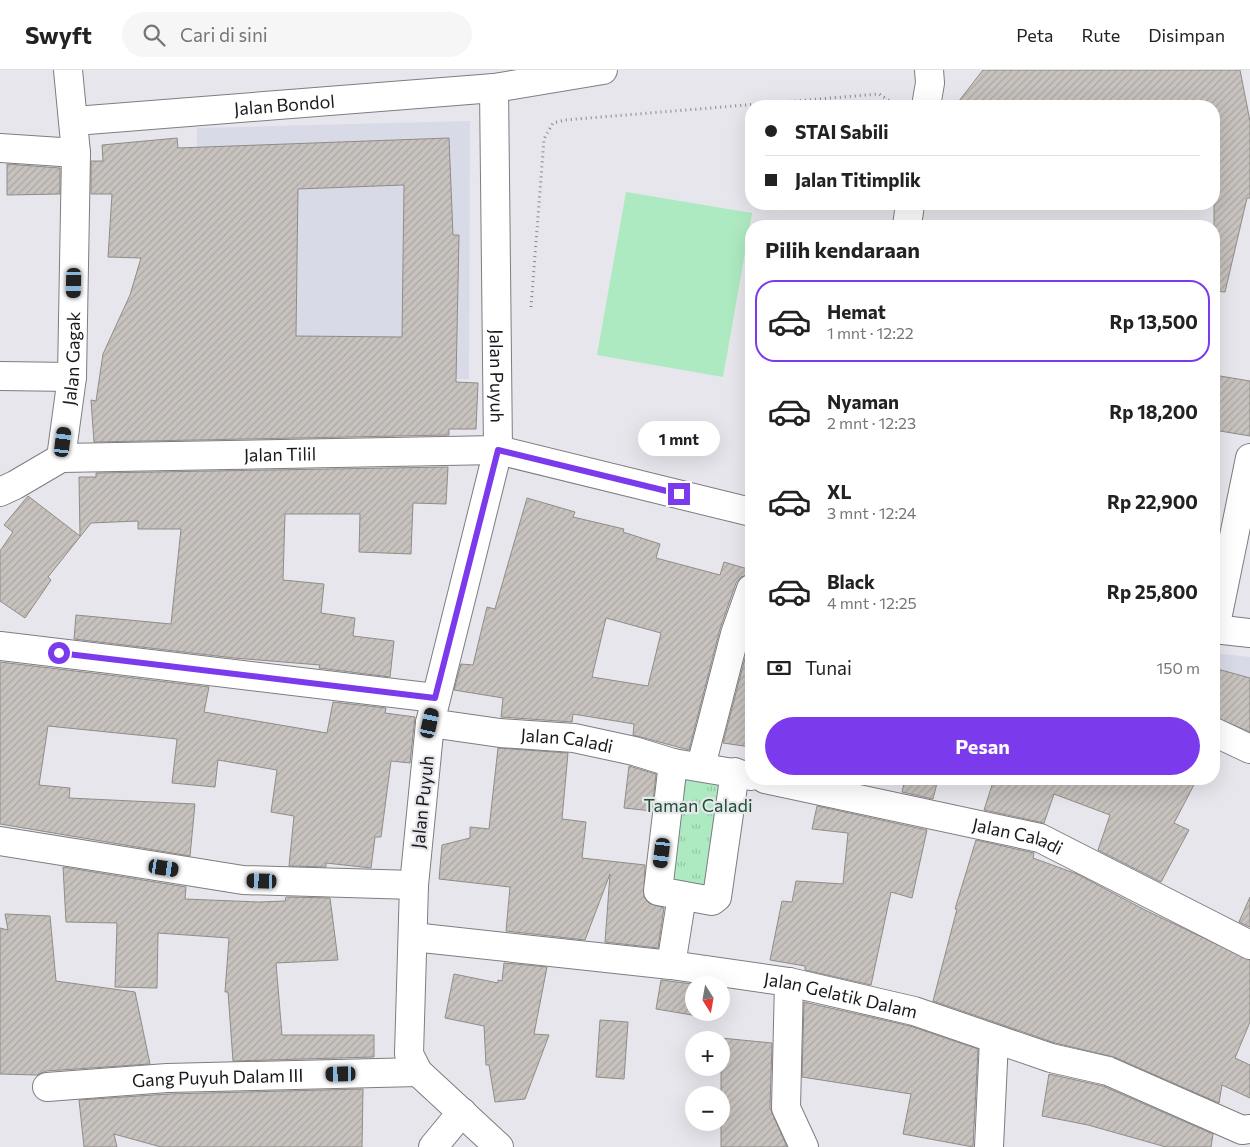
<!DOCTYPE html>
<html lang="id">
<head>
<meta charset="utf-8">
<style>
	body { margin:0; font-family:Commissioner,sans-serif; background:#f6f6f6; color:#222; height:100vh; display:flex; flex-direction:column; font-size:19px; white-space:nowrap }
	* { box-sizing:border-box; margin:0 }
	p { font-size:16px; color:#767676 }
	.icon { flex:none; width:28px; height:28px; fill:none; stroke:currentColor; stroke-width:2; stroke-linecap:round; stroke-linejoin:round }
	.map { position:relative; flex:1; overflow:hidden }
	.panel { position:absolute; left:745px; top:150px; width:475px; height:565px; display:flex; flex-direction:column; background:#fff; border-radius:20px; box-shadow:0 5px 20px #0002 }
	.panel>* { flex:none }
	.hud { position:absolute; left:745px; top:30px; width:475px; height:110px; border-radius:20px; box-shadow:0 5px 20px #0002; display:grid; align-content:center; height:110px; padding:0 20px; background:#fff }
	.needle { width:32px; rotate:169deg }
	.fabs { position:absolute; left:685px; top:906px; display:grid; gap:10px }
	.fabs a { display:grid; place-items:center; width:45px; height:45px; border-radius:50%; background:#fff; box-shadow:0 5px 20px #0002; font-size:25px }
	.end { position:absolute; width:22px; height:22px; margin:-11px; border:6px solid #7c3aed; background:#fff; box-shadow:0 0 0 2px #fff }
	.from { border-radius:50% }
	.bubble { position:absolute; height:35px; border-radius:18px; background:#fff; box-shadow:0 5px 20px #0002; font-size:16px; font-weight:700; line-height:35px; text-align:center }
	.car { position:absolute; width:15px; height:30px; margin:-15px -8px; border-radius:6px; box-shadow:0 0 4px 1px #0007; background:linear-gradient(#222 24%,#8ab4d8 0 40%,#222 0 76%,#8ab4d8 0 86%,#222 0) }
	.hud b { display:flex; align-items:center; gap:18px; height:48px; font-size:19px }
	.hud b+b { border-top:1px solid #e0e0e0 }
	.hud i { width:12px; height:12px; background:#222 }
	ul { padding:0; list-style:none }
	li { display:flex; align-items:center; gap:15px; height:82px; margin:0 10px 8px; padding:0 10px; border:2px solid transparent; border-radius:20px }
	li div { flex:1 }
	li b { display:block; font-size:19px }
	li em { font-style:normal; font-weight:700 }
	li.selected { border-color:#7c3aed }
	li>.icon { width:45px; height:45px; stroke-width:1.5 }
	h2 { padding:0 20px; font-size:22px; line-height:60px }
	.pay { display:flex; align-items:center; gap:12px; height:55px; padding:0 20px; font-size:19px }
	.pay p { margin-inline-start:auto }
	.primary-button { display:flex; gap:10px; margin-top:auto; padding:10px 20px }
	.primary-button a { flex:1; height:58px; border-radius:30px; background:#7c3aed; color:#fff; font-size:20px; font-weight:700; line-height:58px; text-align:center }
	header { display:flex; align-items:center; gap:30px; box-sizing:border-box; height:70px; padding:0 25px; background:#fff; border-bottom:1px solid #e0e0e0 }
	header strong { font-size:24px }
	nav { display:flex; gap:28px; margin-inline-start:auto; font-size:18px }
	.search { width:350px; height:45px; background:#f6f6f6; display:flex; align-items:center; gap:12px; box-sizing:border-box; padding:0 18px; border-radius:28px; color:#767676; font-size:19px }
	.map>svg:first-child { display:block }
</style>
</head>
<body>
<header>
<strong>Swyft</strong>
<div class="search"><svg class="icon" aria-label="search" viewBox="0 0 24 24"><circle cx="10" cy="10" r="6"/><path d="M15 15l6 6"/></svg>Cari di sini</div>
<nav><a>Peta</a><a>Rute</a><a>Disimpan</a></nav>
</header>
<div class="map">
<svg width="1250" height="1077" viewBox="0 0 1250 1077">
	<defs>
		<pattern id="park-tufts" width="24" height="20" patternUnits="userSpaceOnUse" patternTransform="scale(1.25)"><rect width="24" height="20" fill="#adeac1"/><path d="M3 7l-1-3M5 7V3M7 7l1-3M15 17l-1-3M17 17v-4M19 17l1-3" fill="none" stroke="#94c8a5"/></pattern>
		<pattern id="building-hatch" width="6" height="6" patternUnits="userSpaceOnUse" patternTransform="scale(1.25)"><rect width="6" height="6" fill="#c7c2be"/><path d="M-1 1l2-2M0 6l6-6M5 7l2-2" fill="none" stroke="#aaa6a3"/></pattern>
	</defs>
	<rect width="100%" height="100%" fill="#e6e6ec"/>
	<!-- built -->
	<g fill="#d9dae7">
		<polygon points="470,51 469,309 436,309 433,366 196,366 197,58"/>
		<polygon points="1214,583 1250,587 1250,674 1214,657"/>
	</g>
	<!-- grass -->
	<polygon fill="#adeac1" points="626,122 752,143 723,307 597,285"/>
	<!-- park -->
	<polygon fill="url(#park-tufts)" points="675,696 731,707 709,827 661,820"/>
	<!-- building -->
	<g fill="url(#building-hatch)" stroke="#908c88" fill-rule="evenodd">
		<polygon points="983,0 1240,0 1250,51 1250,128 1247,128 1225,222 1214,221 1214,36 955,36"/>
		<path d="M177 68 178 78 449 68 453 165H459L456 312 478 313 476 359H449V365L94 372 91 330 96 331 103 284 130 225 141 188 108 187 112 124H91V91H103L102 75ZM404 115 402 267 296 266 298 119Z"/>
		<polygon points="7,94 60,98 60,124 7,125"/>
		<polygon points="1214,305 1250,311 1250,366 1214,360"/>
		<polygon points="448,397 446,434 413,433 411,484 359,482 360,444 285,444 283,510 324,514 321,543 355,548 353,566 394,571 390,607 319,598 320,595 234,588 74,569 76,545 171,554 181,459 138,459 138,451 91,453 48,507 51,510 25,548 0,531 0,481 13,462 4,455 28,426 80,466 79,407 96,407 96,403"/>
		<path d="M527 428 575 442 573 447 624 459 623 462 660 474 656 488 720 505 724 492 751 500V504L741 507 736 513 720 559 689 680 633 665 634 654 573 644 572 652 501 647 503 628 454 620 461 594 473 595 487 537 495 539ZM606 548 661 563 648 616 592 607Z"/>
		<polygon points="751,565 751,677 723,673"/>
		<polygon points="0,592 209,617 204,642 327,663 333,632 386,638 385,643 415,647 410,693 391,691 381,767 375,767 371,798 326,793 326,797 289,796 294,746 271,742 277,700 218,690 215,717 172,713 177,669 48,656 39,715 70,718 69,728 195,734 190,786 0,754"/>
		<polygon points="1214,598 1250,608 1250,662 1214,647"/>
		<polygon points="498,678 568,683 562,749 586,752 582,788 645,795 644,827 649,833 664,838 658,878 605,872 610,804 585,870 506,861 510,817 439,809 442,775 470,768 470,757 489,759"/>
		<polygon points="629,696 656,704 652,741 624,738"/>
		<polygon points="905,709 938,709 933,729 902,722"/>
		<polygon points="994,709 1197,709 1174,753 1189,760 1161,812 1098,780 1110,745 1054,724 1044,753 984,740"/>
		<polygon points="817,736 927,760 912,828 891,822 871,915 805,900 805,896 770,890 782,831 792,832 796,811 843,814 848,763 812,759"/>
		<polygon points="976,770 1034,783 1033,788 1077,804 1145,840 1250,890 1250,952 1235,988 1250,995 1250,1028 1222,1015 1219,1033 1114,987 1055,973 933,931 957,839 955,839"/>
		<polygon points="63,797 186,817 185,829 259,832 285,831 286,827 330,828 338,890 276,893 282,965 374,965 374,987 233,991 228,922 225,922 229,868 158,863 157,918 115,917 117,853 66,852"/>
		<polygon points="1250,827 1250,857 1239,852"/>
		<polygon points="5,844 50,846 56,911 135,922 150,994 46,1001 37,1005 0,1004 0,858 8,860"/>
		<polygon points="504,893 547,897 534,964 549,965 525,1029 495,1032 489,995 486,995 484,956 445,948 454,904 498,913 498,910 502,911"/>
		<polygon points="661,910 700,915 694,915 694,942 699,942 698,946 656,939"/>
		<polygon points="804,932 910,956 978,979 973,1077 903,1064 911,1024 802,1007"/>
		<polygon points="600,950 628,952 624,1009 596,1007"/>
		<polygon points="721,968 772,973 770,1038 787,1077 721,1077"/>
		<polygon points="1049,1004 1103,1016 1213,1064 1211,1077 1166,1077 1088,1055 1042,1046"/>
		<polygon points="363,1019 362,1077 161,1077 114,1064 117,1077 84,1077 79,1030 168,1024"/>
	</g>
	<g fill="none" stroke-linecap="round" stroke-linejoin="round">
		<!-- street casing -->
		<g stroke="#7d7d82" stroke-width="30">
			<g id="street">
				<path id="s1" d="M494 18 498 380 430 653 414 815 409 984 418 1002 499 1077"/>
				<polyline points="926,36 930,13 929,0"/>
				<path id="s2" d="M75 51 494 18 603 0"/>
				<polyline points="0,78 76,83"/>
				<polyline points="907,156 910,134"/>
				<polyline points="0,306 72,307"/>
				<path id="s3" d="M61 388 498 380 751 442"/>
				<path id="s4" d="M0 422 15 415 61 388 72 307 76 83 68 0"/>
				<polyline points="1214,559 1250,563"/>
				<polyline points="1215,559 1250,388"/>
				<polyline points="0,576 435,628"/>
				<path id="s5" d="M430 653 500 663 574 668 634 681 673 693 751 706"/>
				<polyline points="1214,662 1250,679"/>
				<polyline points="673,693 658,821 712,831 717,827 735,702"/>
				<polyline points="701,696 735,564 751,519"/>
				<path id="s6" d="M765 709 1040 768 1250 875"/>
				<polyline points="0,771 243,810 414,815"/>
				<path id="s7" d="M413 867 671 895 789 912 914 941 1051 988 1108 1001 1242 1060 1250 1059"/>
				<polyline points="671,895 682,826"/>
				<polyline points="789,912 786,1038 804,1077"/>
				<path id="s8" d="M47 1017 167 1008 418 1002"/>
				<polyline points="433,1077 462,1042"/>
				<polyline points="989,1077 994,970"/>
			</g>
		</g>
		<!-- path -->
		<polyline stroke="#87878b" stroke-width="3" stroke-dasharray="1 4" stroke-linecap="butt" points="531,237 544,69 553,53 565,50 879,24 893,33"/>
		<!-- street -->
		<use href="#street" stroke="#fff" stroke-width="28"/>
	</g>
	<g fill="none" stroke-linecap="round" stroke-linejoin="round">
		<!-- route -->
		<polyline stroke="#7c3aed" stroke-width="6" points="59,583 435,628 498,380 679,424"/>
	</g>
	<g text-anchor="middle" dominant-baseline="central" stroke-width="4.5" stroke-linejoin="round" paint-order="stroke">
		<!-- street labels -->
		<g font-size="18" fill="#1a1a1c" stroke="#e6e6ec">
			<text stroke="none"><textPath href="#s2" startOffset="210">Jalan Bondol</textPath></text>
			<text stroke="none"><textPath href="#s4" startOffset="170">Jalan Gagak</textPath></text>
			<text stroke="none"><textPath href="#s1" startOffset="288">Jalan Puyuh</textPath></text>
			<text stroke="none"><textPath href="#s3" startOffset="219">Jalan Tilil</textPath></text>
			<text stroke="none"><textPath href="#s5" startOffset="138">Jalan Caladi</textPath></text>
			<text transform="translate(422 732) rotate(-84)">Jalan Puyuh</text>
			<text stroke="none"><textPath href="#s6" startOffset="259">Jalan Caladi</textPath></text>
			<text stroke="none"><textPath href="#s7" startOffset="432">Jalan Gelatik Dalam</textPath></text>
			<text stroke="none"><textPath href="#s8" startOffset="171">Gang Puyuh Dalam III</textPath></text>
		</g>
		<!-- park labels -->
		<g font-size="18" fill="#1c5032" stroke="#e6e6ec">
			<text x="698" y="735">Taman Caladi</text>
		</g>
	</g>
</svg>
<div class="fabs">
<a><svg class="needle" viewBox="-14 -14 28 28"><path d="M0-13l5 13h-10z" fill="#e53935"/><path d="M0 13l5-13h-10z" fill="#767676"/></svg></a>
<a>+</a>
<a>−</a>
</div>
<i class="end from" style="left:59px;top:583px"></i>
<i class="end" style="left:679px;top:424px"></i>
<div class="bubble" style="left:638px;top:351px;width:82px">1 mnt</div>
<i class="car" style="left:74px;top:213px;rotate:181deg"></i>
<i class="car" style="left:63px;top:372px;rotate:7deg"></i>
<i class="car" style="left:430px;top:653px;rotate:12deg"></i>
<i class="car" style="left:662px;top:783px;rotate:187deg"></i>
<i class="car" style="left:164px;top:798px;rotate:99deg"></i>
<i class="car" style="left:262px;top:811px;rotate:272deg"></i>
<i class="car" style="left:341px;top:1004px;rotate:269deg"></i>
<div class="hud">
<b><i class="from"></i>STAI Sabili</b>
<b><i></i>Jalan Titimplik</b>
</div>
<section class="panel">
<h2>Pilih kendaraan</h2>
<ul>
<li class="selected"><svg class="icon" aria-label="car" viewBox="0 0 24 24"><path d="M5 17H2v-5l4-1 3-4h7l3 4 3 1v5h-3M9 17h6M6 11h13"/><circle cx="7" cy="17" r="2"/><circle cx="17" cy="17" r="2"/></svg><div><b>Hemat</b><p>1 mnt · 12:22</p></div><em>Rp 13,500</em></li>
<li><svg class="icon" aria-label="car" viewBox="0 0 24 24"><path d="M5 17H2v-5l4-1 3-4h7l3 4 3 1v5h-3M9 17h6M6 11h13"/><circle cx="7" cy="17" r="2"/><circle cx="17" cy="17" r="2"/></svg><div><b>Nyaman</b><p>2 mnt · 12:23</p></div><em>Rp 18,200</em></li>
<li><svg class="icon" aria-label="car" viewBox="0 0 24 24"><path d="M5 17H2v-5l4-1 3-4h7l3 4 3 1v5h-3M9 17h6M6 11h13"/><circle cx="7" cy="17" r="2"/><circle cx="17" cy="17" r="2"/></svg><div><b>XL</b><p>3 mnt · 12:24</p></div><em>Rp 22,900</em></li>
<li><svg class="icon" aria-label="car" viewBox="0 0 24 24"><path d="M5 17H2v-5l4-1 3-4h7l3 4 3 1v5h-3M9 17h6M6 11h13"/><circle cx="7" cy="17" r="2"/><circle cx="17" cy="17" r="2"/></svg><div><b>Black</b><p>4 mnt · 12:25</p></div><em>Rp 25,800</em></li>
</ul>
<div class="pay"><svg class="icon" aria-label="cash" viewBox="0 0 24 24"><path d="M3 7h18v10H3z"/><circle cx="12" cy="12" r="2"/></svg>Tunai<p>150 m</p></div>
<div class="primary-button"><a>Pesan</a></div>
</section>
</div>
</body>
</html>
